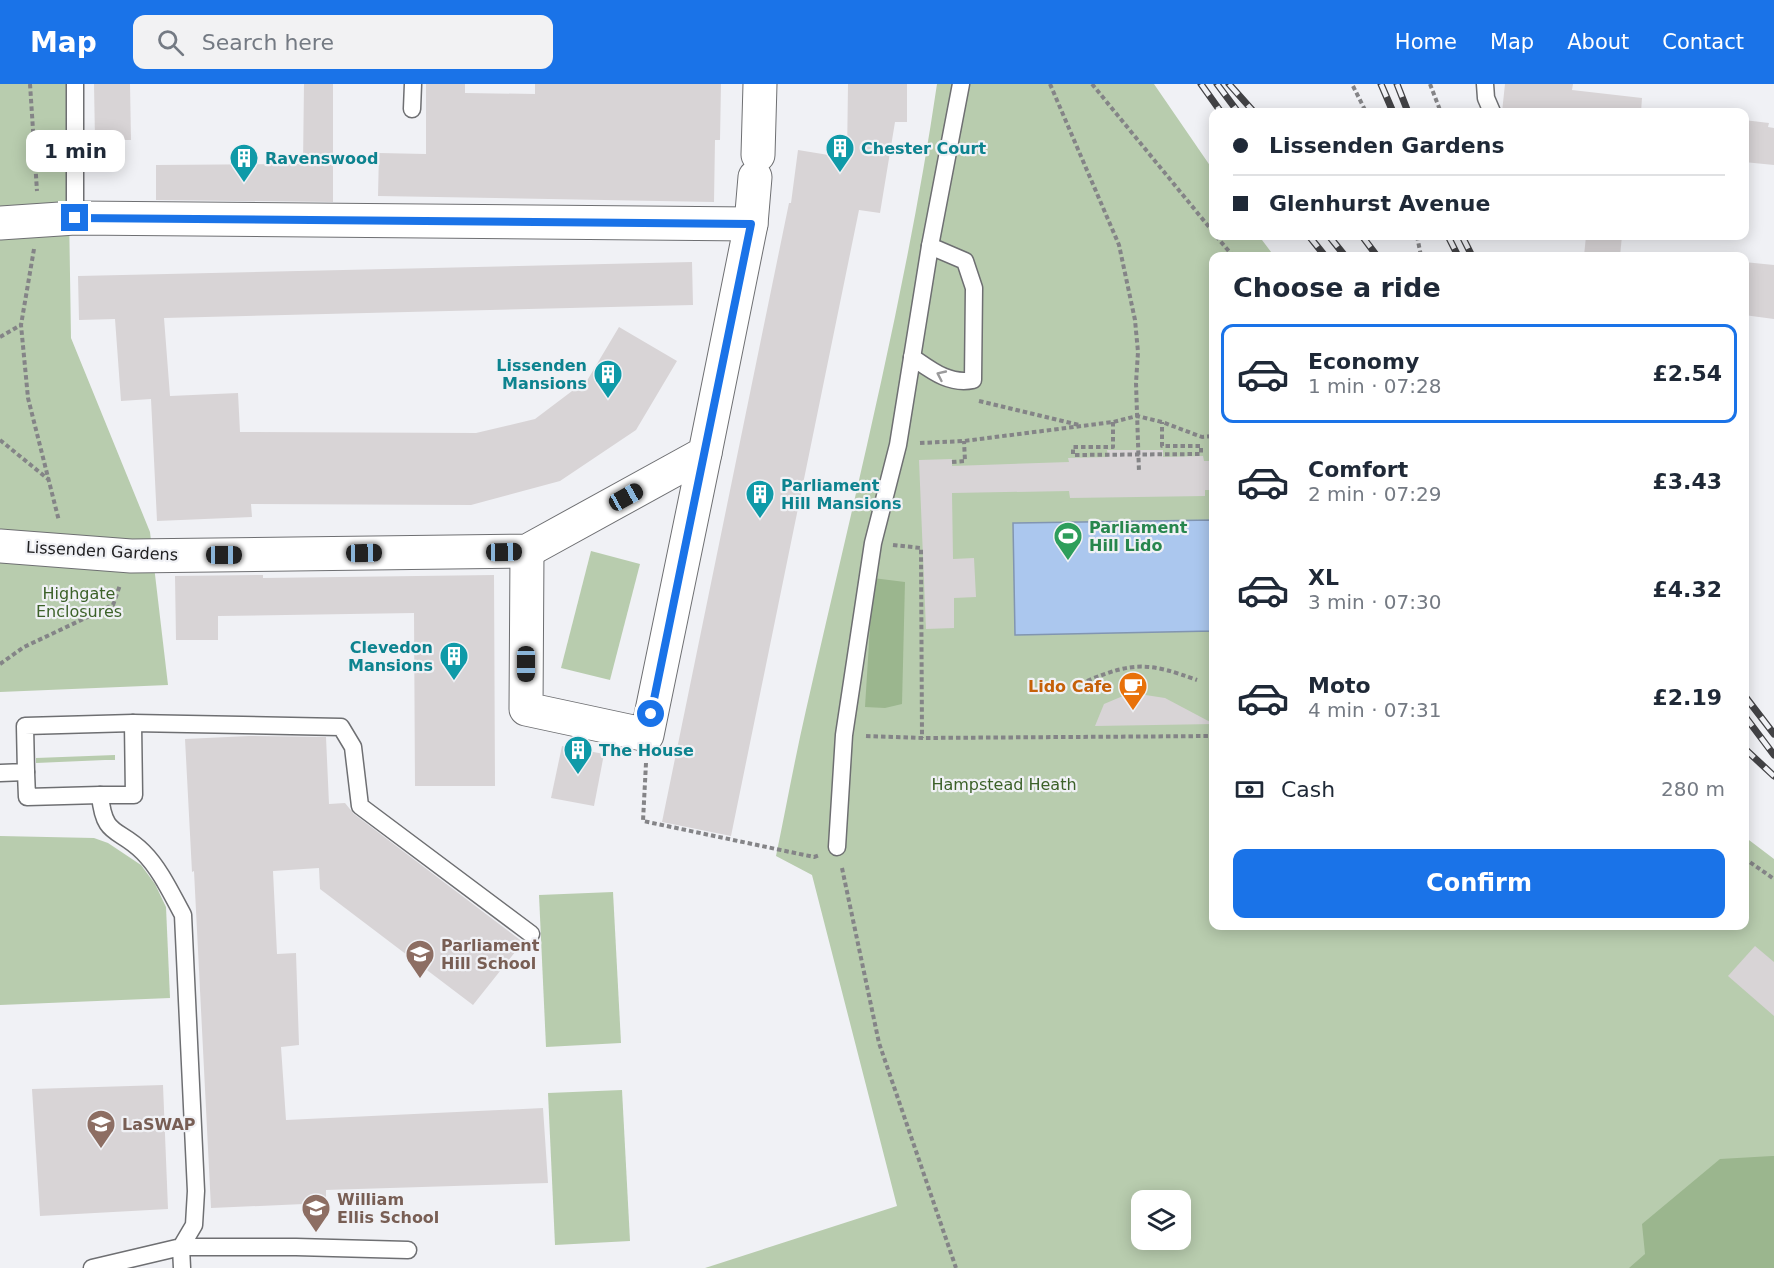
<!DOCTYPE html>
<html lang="en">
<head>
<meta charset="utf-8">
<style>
	body { margin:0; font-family:"DejaVu Sans",sans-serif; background:#f2f2f3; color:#1f2937; height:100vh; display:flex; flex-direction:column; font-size:22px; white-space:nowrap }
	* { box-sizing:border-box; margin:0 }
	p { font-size:20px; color:#747a83 }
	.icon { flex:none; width:33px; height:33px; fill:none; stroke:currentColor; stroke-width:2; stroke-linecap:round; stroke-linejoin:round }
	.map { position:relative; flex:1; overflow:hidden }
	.panel { position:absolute; left:1209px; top:168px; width:540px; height:678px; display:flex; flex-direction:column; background:#fff; border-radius:12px; box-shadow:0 3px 15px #0003 }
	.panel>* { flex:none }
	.hud { position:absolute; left:1209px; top:24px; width:540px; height:132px; border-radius:12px; box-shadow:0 3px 15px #0003; display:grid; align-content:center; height:132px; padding:0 24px; background:#fff }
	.controls { position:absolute; left:1131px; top:1106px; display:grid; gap:12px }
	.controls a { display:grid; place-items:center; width:60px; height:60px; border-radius:12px; background:#fff; box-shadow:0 3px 15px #0003; font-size:30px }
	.end { position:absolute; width:27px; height:27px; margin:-14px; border:8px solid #1a73e8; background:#fff; box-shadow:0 0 0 3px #fff }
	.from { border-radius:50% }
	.bubble { position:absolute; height:42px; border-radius:12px; background:#fff; box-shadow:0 3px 15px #0003; font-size:20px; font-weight:700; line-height:42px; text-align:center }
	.car { position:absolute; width:18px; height:36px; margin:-18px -9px; border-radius:8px; box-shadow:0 0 4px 2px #0007; background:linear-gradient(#222 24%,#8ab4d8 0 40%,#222 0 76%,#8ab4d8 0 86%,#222 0) }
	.hud b { display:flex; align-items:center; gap:21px; height:57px; font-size:22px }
	.hud b+b { border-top:2px solid #e0e1e3 }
	.hud i { width:15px; height:15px; background:#1f2937 }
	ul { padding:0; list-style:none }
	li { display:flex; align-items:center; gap:18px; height:99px; margin:0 12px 9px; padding:0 12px; border:3px solid transparent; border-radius:12px }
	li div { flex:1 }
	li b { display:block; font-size:22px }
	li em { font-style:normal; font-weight:700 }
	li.on { border-color:#1a73e8 }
	li>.icon { width:54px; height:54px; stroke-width:1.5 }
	h2 { padding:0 24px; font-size:27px; line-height:72px }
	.pay { display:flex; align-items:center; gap:15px; height:66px; padding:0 24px; font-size:22px }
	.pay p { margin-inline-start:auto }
	.primary-button { display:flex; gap:12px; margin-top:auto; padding:12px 24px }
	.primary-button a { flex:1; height:69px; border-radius:12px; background:#1a73e8; color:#fff; font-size:24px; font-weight:700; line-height:69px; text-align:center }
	header { display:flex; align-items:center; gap:36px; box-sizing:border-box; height:84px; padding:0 30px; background:#1a73e8; color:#fff }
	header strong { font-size:28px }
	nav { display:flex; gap:33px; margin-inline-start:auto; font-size:21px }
	.search { width:420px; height:54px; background:#f2f2f3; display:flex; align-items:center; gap:15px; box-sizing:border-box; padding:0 21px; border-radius:12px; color:#747a83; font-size:22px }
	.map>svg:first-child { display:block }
</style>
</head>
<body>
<header>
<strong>Map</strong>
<div class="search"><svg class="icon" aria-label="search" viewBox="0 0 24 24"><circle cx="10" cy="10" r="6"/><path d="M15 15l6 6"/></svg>Search here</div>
<nav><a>Home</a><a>Map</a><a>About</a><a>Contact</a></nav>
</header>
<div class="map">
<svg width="1774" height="1184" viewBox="0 0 1774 1184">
	<rect width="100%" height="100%" fill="#f0f1f5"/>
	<!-- green -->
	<g fill="#b8ccae" fill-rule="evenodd">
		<polygon points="0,0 67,0 71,254 150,448 168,601 0,608"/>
		<path d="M937 0H1154L1213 86 1214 152H1259L1274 172H1214V842H1744L1745 753 1774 775V1184H705L897 1122 812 791 776 772C786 724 795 674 806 626 853 418 906 211 937 0ZM1142 1116H1180V1155H1142Z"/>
		<polygon points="591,467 640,480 610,596 561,584"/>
		<polygon points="115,671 115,676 105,676 36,679 36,674"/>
		<polygon points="0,752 94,754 108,759 141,781 155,800 166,823 170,914 0,921"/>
		<polygon points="613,808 621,959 546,963 539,811"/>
		<polygon points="622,1006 630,1157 555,1161 548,1009"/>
	</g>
	<!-- forest -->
	<g fill="#9bb68e">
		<polygon points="873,494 905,498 902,620 885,624 865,623"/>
		<polygon points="1772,1072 1774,1072 1774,1184 1629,1184 1645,1170 1642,1140 1720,1075"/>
	</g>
	<!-- water -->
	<polygon fill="#abc7ee" stroke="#8195b1" stroke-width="1.5" points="1213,436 1213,547 1015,551 1013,439"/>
	<!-- building -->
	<g fill="#d8d4d6">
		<polygon points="94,0 130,0 131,56 95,56"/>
		<polygon points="304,0 333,0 333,118 156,116 156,81 303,80"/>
		<polygon points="426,0 465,0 465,9 535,10 535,0 721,0 720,56 715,56 714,118 378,112 379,69 426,70"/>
		<polygon points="848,0 907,0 907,38 895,38 880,129 859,126 731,752 662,738 789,119 791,119 798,66 847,74"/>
		<polygon points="1505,0 1573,0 1572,6 1642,14 1641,28 1502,28"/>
		<polygon points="1744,36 1769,39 1768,43 1774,44 1774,81 1744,78"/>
		<polygon points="1586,152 1622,152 1620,172 1584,172"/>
		<polygon points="692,178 693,221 164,234 170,312 238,309 240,348 476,349 535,335 588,295 619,243 677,277 636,346 560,397 471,421 251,420 252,433 157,437 151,315 121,317 115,235 79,236 78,192"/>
		<polygon points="1744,178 1774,181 1774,235 1744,231"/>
		<polygon points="1107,366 1163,366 1163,373 1203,372 1204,377 1214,377 1214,406 1205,406 1205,412 1070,414 1069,407 952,409 953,475 974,474 976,513 954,514 954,544 926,545 919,376 952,375 952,382 1069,378 1068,374 1108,373"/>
		<polygon points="263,491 263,494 494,491 495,702 415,702 414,529 218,532 218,556 176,556 175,492"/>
		<polygon points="1139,610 1165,614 1214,640 1095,642 1104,620 1123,612"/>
		<polygon points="249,652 326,653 329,720 345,719 354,730 523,858 473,921 320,805 319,784 273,787 277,870 296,869 299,961 281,963 286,1036 543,1024 548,1099 326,1106 326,1119 211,1124 194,787 192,788 185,655"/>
		<polygon points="562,662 604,670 594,722 551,714"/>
		<polygon points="1755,862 1774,878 1774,932 1728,892"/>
		<polygon points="163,1001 168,1125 40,1132 32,1005"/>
	</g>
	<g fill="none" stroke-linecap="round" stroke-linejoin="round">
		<!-- service casing -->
		<g stroke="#6e6f72" stroke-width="19">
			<g id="service">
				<polyline points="1485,0 1486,14 1492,28"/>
				<polyline points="412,25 413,0"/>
				<polyline points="75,134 75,0"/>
				<path d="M912 273C931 286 949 301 973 296L974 204 965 177 930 162"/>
				<path d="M26 688 27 713 100 711C104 754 118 743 143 768 160 785 171 809 183 831L196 1107 194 1141 181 1163 92 1184"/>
				<polyline points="0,689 26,688 25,642 133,639 341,643 353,663 360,722 531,850"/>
				<polyline points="100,711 134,711 133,639"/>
				<polyline points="837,763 844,651 873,459 898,361 930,162 961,0"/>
				<polyline points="182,1184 181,1163 296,1163 408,1166"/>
			</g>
		</g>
		<!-- minor casing -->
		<g stroke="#6e6f72" stroke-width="35">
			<g id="minor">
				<polyline points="758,71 760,0"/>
				<polyline points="0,139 75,134 751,140"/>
				<polyline points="0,462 131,472 527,467 705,369 751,140 755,93"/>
				<polyline points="527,467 526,625 647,651 705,369"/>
			</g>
		</g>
		<!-- path -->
		<g stroke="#848487" stroke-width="4" stroke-dasharray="4.5 3" stroke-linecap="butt">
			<polyline points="30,0 37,107"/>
			<polyline points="1050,0 1119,161 1135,236 1138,268 1136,299 1139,388"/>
			<polyline points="1092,0 1214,149"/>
			<polyline points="1430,0 1440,26 1436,28"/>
			<polyline points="1353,2 1366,28"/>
			<polyline points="1216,152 1233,172"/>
			<polyline points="1417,152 1421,172"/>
			<polyline points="34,165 21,241 28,314 59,437"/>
			<polyline points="0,253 21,241"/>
			<polyline points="979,317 1079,341"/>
			<polyline points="1113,338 1113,363 1073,363 1073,371 1201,370 1201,362 1162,362 1162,338"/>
			<polyline points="0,356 48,395"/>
			<polyline points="920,359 964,357 1113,338 1137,332 1162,338 1202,353 1214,352"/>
			<polyline points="952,378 965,377 964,357"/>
			<polyline points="893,461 921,464 922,654"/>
			<polyline points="0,580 24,563 113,521 120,501"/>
			<path d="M1087 597C1134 577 1150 579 1197 596"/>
			<polyline points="866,652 922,654 1214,652"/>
			<polyline points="646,679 643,737 814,773 820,771"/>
			<polyline points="1744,774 1774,795"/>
			<polyline points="842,784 879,959 956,1184"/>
		</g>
		<!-- service -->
		<use href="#service" stroke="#fff" stroke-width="16"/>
		<!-- minor -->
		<use href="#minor" stroke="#fff" stroke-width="33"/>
		<!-- rail casing -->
		<g stroke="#424245" stroke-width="7">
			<g id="rail">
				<polyline points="1201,0 1221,28"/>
				<polyline points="1217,0 1238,28"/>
				<polyline points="1229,0 1254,28"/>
				<polyline points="1381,0 1393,28"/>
				<polyline points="1397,0 1408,28"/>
				<polyline points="1309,152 1325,172"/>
				<polyline points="1329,152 1345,172"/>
				<polyline points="1362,152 1377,172"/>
				<polyline points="1448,152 1458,172"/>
				<polyline points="1462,152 1472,172"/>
				<polyline points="1744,611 1774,650"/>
				<polyline points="1744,631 1774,671"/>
				<polyline points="1744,664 1774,692"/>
			</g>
		</g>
		<!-- rail -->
		<use href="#rail" stroke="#f0f1f5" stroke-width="4.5" stroke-dasharray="14" stroke-linecap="butt"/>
	</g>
	<!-- one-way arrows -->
	<defs><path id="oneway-chevron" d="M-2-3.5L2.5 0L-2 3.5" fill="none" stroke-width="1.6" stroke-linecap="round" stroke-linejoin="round" transform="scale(1.5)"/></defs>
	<use stroke="#9b9b9c" href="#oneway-chevron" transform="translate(941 291) rotate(-155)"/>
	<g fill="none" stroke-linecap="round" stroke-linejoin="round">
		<!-- route -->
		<polyline stroke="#1a73e8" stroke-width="8" points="75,134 751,140 651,630"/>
	</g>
	<!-- icons -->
	<defs>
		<g id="building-pin" transform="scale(1.5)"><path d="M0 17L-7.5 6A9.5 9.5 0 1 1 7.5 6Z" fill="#0f9aa8" stroke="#f0f1f5"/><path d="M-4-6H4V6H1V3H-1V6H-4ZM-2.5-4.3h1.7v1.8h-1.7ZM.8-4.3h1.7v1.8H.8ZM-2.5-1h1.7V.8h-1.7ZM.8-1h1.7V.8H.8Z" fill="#fff"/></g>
		<g id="stadium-pin" transform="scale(1.5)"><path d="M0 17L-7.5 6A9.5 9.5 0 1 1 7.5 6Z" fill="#2e9e5b" stroke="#f0f1f5"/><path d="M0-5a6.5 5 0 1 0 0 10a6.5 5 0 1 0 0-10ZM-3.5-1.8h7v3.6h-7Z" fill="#fff"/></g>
		<g id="cafe-pin" transform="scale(1.5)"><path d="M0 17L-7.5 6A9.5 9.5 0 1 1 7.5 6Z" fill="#e8710a" stroke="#f0f1f5"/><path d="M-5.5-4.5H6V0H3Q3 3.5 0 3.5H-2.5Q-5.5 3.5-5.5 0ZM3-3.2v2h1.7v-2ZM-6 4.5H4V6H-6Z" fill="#fff"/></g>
		<g id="school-pin" transform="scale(1.5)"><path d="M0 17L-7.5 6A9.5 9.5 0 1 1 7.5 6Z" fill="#8d6e63" stroke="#f0f1f5"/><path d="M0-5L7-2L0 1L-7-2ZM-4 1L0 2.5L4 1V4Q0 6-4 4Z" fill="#fff"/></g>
		<g id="university-pin" transform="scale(1.5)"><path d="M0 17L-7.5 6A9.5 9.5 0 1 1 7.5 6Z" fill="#8d6e63" stroke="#f0f1f5"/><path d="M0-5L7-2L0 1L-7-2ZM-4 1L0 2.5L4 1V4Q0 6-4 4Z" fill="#fff"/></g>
	</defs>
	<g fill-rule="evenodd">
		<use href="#building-pin" x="840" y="64"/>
		<use href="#building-pin" x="244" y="74"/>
		<use href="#building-pin" x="608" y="290"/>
		<use href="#building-pin" x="760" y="410"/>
		<use href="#stadium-pin" x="1068" y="452"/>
		<use href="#building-pin" x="454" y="572"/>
		<use href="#cafe-pin" x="1133" y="602"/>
		<use href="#building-pin" x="578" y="666"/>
		<use href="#school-pin" x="420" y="870"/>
		<use href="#university-pin" x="101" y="1040"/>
		<use href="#school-pin" x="316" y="1124"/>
	</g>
	<g text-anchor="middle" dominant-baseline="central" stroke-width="4.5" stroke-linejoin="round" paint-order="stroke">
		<!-- culture labels -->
		<g font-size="16" font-weight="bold" fill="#0d838f" stroke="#f0f1f5" text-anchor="start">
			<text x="861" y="64">Chester Court</text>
			<text x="265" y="74">Ravenswood</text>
			<text x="587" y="281" text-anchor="end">Lissenden<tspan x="587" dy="18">Mansions</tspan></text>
			<text x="781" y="401">Parliament<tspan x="781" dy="18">Hill Mansions</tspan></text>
			<text x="433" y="563" text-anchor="end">Clevedon<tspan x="433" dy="18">Mansions</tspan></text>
			<text x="599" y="666">The House</text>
		</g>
		<!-- leisure labels -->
		<g font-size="16" font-weight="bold" fill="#27864d" stroke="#f0f1f5" text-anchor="start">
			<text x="1089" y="443">Parliament<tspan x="1089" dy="18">Hill Lido</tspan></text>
		</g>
		<!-- street labels -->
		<g font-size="16" fill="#202022" stroke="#f0f1f5">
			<text transform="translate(102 467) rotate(3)">Lissenden Gardens</text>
		</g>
		<!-- park labels -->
		<g font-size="16" fill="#3c6129" stroke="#f0f1f5">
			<text x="79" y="509">Highgate<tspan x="79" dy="18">Enclosures</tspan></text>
			<text x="1004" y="700">Hampstead Heath</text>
		</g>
		<!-- food labels -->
		<g font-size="16" font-weight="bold" fill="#c56008" stroke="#f0f1f5" text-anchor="end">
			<text x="1112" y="602">Lido Cafe</text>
		</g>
		<!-- education labels -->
		<g font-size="16" font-weight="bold" fill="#785e54" stroke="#f0f1f5" text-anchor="start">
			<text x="441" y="861">Parliament<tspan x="441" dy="18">Hill School</tspan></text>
			<text x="122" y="1040">LaSWAP</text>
			<text x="337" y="1115">William<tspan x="337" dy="18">Ellis School</tspan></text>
		</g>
	</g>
</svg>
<div class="controls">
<a><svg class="icon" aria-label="layers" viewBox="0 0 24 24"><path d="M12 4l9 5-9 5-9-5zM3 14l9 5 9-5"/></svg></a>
</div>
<i class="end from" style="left:651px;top:630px"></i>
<i class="end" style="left:75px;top:134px"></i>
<div class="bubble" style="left:26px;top:46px;width:99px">1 min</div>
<i class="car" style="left:626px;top:413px;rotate:61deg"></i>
<i class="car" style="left:504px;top:468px;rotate:89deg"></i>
<i class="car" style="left:364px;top:469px;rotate:89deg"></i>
<i class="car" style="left:224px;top:471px;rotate:90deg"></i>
<i class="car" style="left:526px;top:580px;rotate:180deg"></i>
<div class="hud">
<b><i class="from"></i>Lissenden Gardens</b>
<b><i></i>Glenhurst Avenue</b>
</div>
<section class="panel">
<h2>Choose a ride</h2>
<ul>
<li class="on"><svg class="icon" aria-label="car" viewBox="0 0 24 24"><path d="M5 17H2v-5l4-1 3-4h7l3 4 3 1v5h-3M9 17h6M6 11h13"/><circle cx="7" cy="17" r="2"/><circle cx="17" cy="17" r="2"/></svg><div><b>Economy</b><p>1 min · 07:28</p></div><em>£2.54</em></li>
<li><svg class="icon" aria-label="car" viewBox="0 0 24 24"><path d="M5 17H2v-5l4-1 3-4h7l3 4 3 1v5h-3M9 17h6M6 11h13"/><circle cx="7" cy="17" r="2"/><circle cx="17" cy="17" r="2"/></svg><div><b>Comfort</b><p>2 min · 07:29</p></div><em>£3.43</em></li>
<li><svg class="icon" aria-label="car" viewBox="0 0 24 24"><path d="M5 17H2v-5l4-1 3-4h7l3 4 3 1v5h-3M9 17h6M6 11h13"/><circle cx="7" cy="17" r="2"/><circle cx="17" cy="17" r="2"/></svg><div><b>XL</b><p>3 min · 07:30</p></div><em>£4.32</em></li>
<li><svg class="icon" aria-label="car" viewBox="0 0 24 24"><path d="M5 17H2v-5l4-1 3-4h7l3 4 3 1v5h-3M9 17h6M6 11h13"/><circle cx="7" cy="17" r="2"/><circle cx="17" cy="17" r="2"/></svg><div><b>Moto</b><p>4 min · 07:31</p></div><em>£2.19</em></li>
</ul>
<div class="pay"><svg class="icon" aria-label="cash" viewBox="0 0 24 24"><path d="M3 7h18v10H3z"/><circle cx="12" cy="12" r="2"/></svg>Cash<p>280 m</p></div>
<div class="primary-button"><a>Confirm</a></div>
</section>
</div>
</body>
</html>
